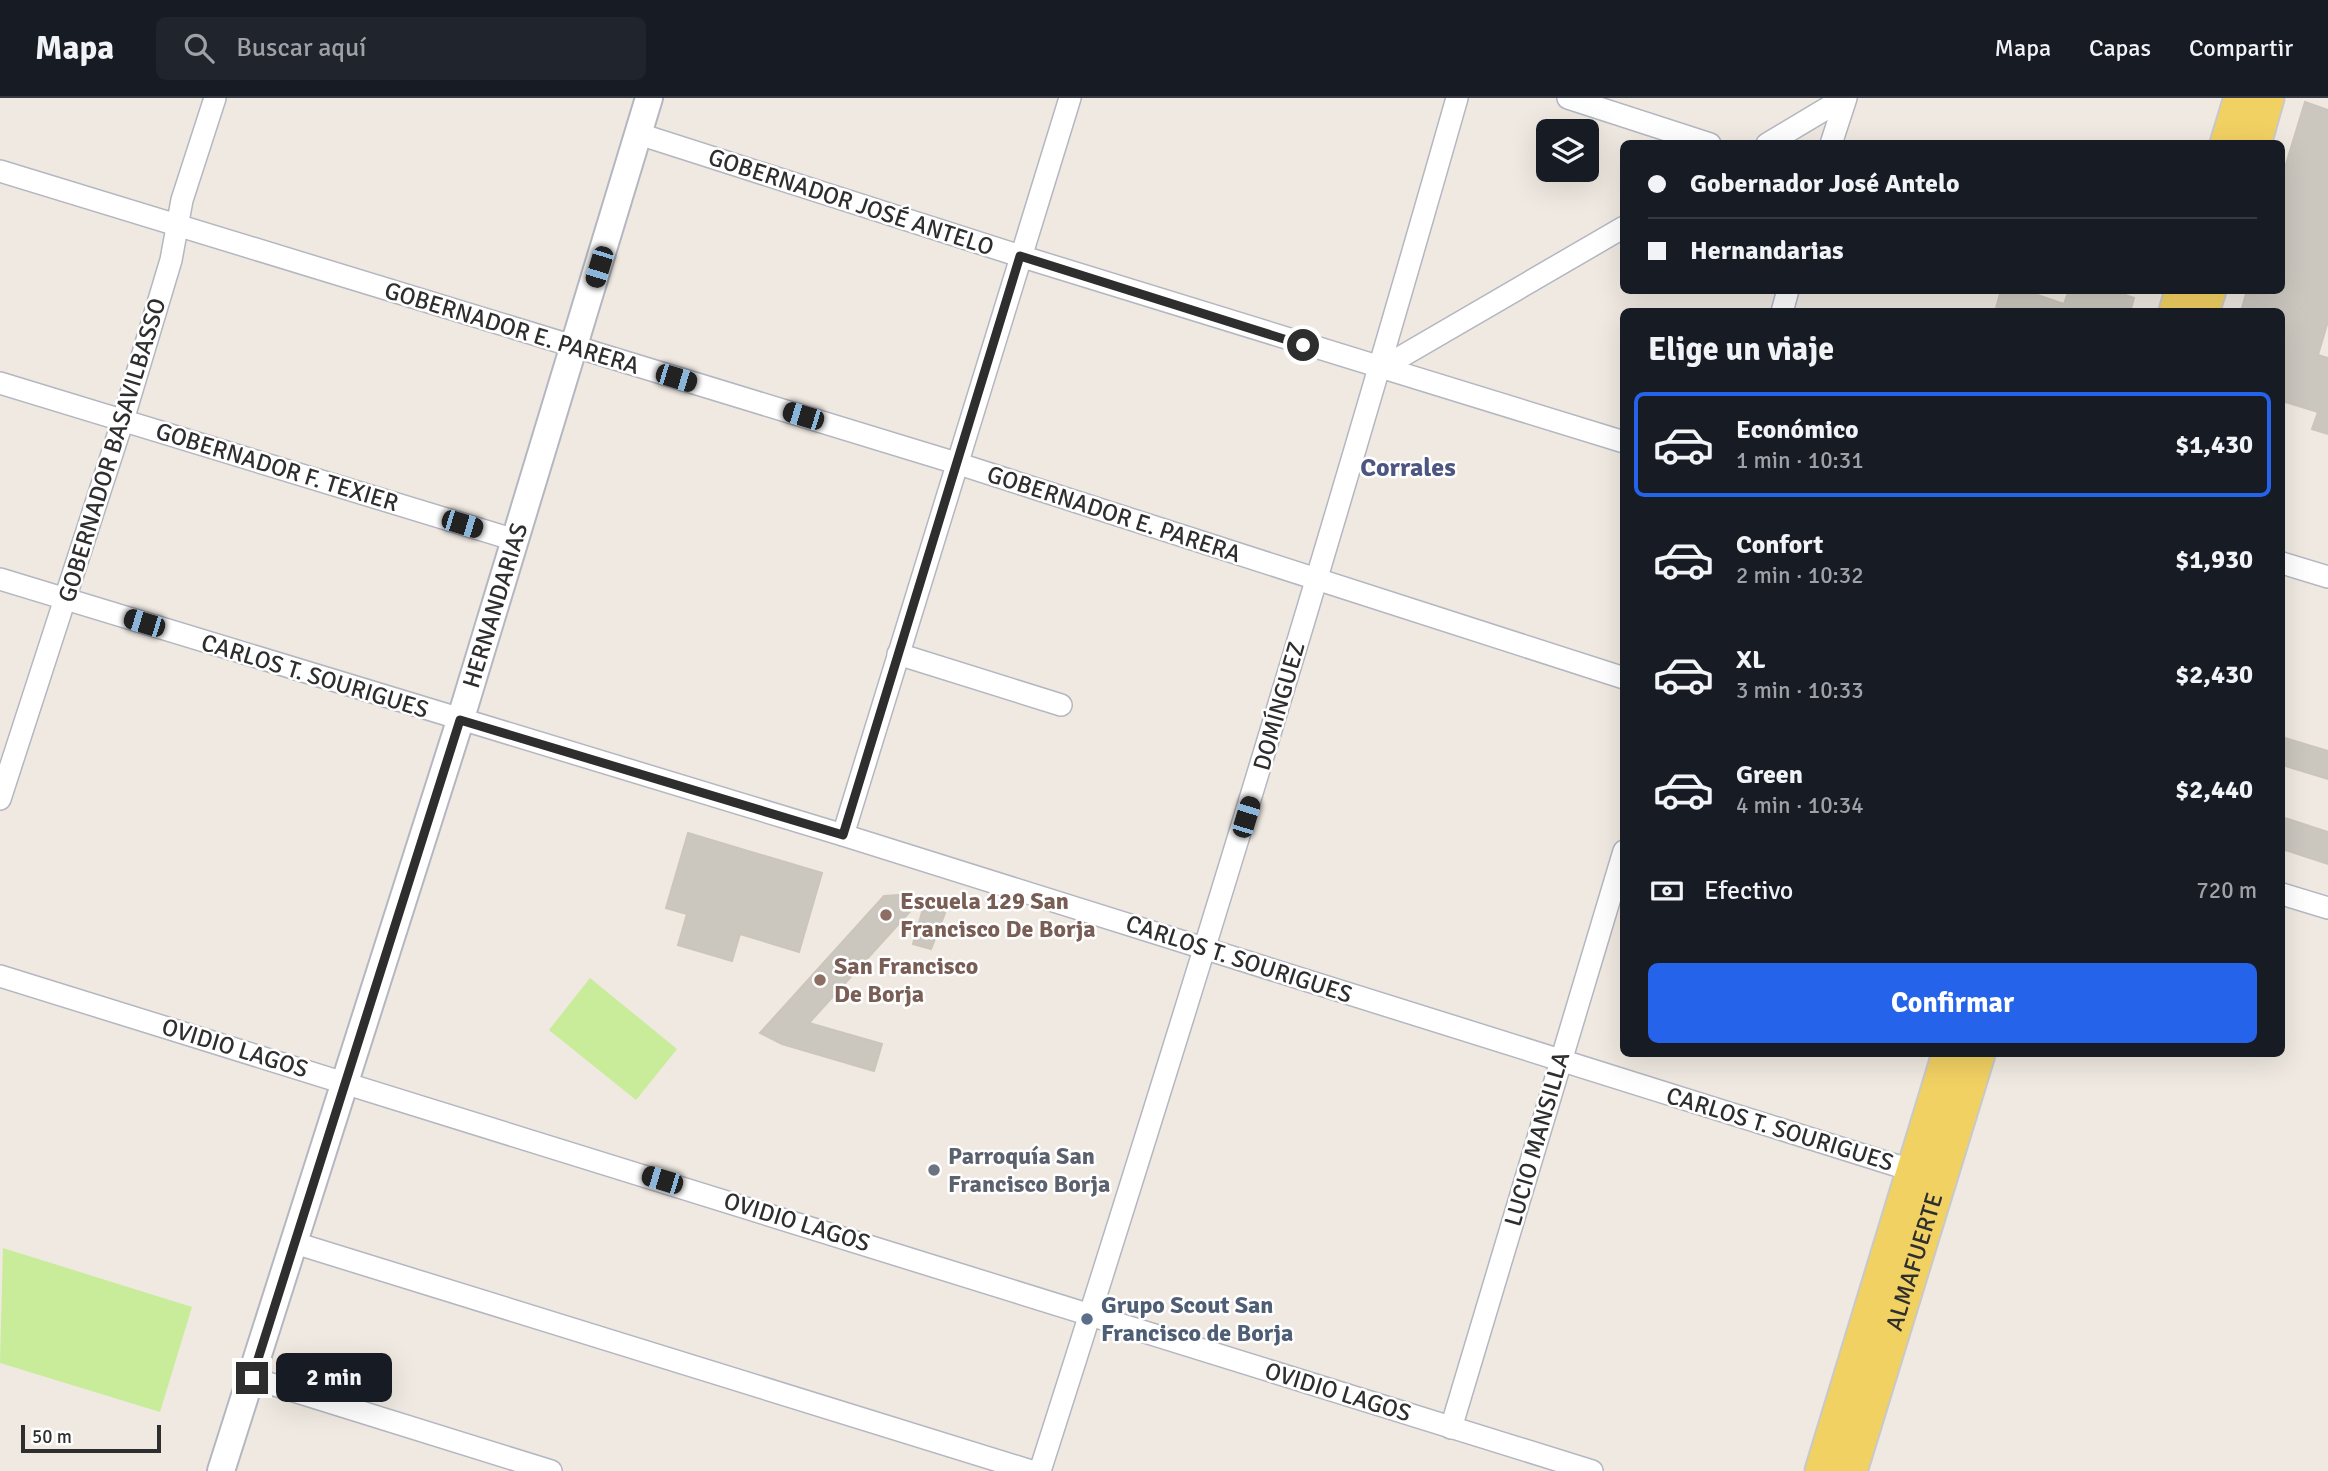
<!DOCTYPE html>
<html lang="es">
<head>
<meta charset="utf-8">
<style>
	body { margin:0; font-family:Signika,sans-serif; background:#20242c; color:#f1f3f6; height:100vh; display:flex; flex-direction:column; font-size:26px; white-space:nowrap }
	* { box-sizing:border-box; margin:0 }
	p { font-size:23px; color:#9ea1a6 }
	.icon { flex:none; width:38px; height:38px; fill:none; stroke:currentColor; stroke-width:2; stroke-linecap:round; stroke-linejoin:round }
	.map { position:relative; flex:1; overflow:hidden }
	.drawer { position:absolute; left:1620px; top:210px; width:665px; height:749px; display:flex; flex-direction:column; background:#171b24; border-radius:10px; box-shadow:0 7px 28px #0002 }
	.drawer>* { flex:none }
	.top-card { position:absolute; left:1620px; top:42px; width:665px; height:154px; border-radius:10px; box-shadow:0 7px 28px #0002; display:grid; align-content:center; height:154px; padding:0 28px; background:#171b24 }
	.buttons { position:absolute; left:1536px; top:21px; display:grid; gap:14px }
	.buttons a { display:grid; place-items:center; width:63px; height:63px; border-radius:10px; background:#171b24; box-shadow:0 7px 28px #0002; font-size:35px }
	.scale { position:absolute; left:21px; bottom:18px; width:140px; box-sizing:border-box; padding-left:7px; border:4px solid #2e2e2e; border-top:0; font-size:19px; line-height:24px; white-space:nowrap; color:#2e2e2e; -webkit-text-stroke:5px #fff; paint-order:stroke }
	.end { position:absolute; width:32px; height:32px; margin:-16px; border:9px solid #2e2e2e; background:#fff; box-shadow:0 0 0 4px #fff }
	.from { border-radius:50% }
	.bubble { position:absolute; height:49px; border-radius:10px; background:#171b24; box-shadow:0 7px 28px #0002; font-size:23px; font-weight:700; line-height:49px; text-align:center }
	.car { position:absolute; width:21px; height:42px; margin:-21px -10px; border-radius:9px; box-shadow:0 0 5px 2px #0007; background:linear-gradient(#222 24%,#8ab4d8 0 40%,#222 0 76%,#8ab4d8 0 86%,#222 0) }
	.top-card b { display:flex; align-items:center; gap:24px; height:66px; font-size:26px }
	.top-card b+b { border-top:2px solid #363941 }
	.top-card i { width:18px; height:18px; background:#f1f3f6 }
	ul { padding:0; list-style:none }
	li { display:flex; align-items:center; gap:21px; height:105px; margin:0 14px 10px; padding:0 14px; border:4px solid transparent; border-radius:10px }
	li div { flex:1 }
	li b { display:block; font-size:26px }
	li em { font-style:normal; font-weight:700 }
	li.selected { border-color:#2563eb }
	li>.icon { width:63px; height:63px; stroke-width:1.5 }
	h2 { padding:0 28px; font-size:32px; line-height:84px }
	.pay { display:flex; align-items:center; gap:18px; height:77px; padding:0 28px; font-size:26px }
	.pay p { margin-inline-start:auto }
	.primary-button { display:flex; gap:14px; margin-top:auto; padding:14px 28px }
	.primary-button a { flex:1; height:80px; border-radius:10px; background:#2563eb; color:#fff; font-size:28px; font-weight:700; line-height:80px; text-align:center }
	header { display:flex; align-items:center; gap:42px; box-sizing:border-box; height:98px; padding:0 35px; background:#171b24; border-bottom:2px solid #363941 }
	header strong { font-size:33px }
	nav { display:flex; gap:38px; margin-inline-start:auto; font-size:24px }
	.search { width:490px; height:63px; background:#20242c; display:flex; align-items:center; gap:18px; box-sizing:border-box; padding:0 24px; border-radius:10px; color:#9ea1a6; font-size:26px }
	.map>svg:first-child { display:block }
</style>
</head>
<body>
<header>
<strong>Mapa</strong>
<div class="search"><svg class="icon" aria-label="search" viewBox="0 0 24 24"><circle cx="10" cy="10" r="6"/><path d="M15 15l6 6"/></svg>Buscar aquí</div>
<nav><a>Mapa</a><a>Capas</a><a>Compartir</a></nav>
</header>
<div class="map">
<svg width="2328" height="1373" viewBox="0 0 2328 1373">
	<rect width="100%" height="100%" fill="#efe9e1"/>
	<!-- pitch -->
	<g fill="#c9ec9a">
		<polygon points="590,880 677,951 636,1002 549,932"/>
		<polygon points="3,1150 192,1209 160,1314 0,1265"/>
	</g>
	<!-- building -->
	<g fill="#cbc7bf" stroke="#cbc5ba" stroke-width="2">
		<polygon points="2305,4 2328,12 2328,223 2318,257 2328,260 2328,336 2312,331 2318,314 2282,303 2282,214 2241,214 2247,192 2282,192 2282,79"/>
		<polygon points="2001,192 2023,192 2064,206 2069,192 2111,192 2134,200 2130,214 1995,214"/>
		<polygon points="2282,639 2328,653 2328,681 2282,667"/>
		<polygon points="2282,719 2328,734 2328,766 2282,751"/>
		<polygon points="688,735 822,775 799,854 740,836 732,863 678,847 687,816 666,810"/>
		<polygon points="899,797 914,809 809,925 882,946 874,973 782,946 760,935 884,798"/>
		<polygon points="924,807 945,815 931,851 913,846"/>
	</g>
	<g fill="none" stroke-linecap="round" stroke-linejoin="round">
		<!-- minor casing -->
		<g stroke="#b4b7c1" stroke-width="24">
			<g id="minor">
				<polyline points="1568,0 1710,46"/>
				<polyline points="639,36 1020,158 1624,344"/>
				<polyline points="1767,46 1844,0"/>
				<polyline points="1831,46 1846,0"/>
				<polyline points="0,73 956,365 1624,580"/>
				<polyline points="1782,214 1788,192"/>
				<polyline points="1380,271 1624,129"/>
				<polyline points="0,285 515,442"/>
				<polyline points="2282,465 2328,479"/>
				<polyline points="0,481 843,737 1914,1073"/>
				<polyline points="898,556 1061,607"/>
				<polyline points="0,701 123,322 171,162 182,102 215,0"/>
				<polyline points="843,737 1070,0"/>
				<polyline points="2282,796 2328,810"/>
				<polyline points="0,878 1592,1373"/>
				<polyline points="295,1145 1031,1373"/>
				<polyline points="252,1280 551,1373"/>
				<polyline points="1451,1330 1624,753"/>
				<path d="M1040 1373C1186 917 1326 460 1457 0"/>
			</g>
		</g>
		<!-- tertiary casing -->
		<g stroke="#b4b7c1" stroke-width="30">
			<g id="tertiary">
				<path id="s1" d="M221 1373 460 623 649 0"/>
			</g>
		</g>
		<!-- primary casing -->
		<g stroke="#c9c9c9" stroke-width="37">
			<g id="primary">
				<polyline points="2227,46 2241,0"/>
				<polyline points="2254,46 2267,0"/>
				<polyline points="2176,214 2182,192"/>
				<polyline points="2202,214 2209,192"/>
				<polyline points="1822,1373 1949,956"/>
				<path id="s2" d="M1850 1373 1978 956"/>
			</g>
		</g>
		<!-- minor -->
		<use href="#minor" stroke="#fff" stroke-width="21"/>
		<!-- tertiary -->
		<use href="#tertiary" stroke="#fff" stroke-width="26"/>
		<!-- primary -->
		<use href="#primary" stroke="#f2d163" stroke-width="33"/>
	</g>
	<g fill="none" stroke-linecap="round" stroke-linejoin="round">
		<!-- route -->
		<polyline stroke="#2e2e2e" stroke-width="9" points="252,1280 460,622 843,737 1020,158 1303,247"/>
	</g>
	<!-- markers -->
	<g fill="#8d6e63" stroke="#fff" stroke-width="2.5">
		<circle cx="886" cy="817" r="7"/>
		<circle cx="820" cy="882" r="7"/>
	</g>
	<circle fill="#6b7280" stroke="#fff" stroke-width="2.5" cx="934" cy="1072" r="7"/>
	<circle fill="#5c6f8a" stroke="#fff" stroke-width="2.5" cx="1087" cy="1221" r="7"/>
	<g text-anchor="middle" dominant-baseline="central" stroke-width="5" stroke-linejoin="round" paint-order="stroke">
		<!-- street labels -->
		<g font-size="24" fill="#2e2e2e" stroke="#fff">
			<text transform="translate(851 104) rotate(18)">GOBERNADOR JOSÉ ANTELO</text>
			<text transform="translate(512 230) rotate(17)">GOBERNADOR E. PARERA</text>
			<text transform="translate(112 352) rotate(-73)">GOBERNADOR BASAVILBASSO</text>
			<text transform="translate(277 369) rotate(17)">GOBERNADOR F. TEXIER</text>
			<text transform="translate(1114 416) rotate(18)">GOBERNADOR E. PARERA</text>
			<text stroke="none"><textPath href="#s1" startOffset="908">HERNANDARIAS</textPath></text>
			<text transform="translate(315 578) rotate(17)">CARLOS T. SOURIGUES</text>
			<text transform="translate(1279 608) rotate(-74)">DOMÍNGUEZ</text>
			<text transform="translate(1239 861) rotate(18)">CARLOS T. SOURIGUES</text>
			<text transform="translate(235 950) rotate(17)">OVIDIO LAGOS</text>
			<text transform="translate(1780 1031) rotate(17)">CARLOS T. SOURIGUES</text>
			<text transform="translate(1537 1041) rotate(-74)">LUCIO MANSILLA</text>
			<text transform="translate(797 1124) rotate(17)">OVIDIO LAGOS</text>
			<text stroke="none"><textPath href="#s2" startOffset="219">ALMAFUERTE</textPath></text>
			<text transform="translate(1338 1294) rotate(17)">OVIDIO LAGOS</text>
		</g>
		<!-- education labels -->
		<g font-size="24" font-weight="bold" fill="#785e54" stroke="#fff" text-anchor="start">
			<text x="900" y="803">Escuela 129 San<tspan x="900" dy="28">Francisco De Borja</tspan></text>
			<text x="834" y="868">San Francisco<tspan x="834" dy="28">De Borja</tspan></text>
		</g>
		<!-- worship labels -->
		<g font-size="24" font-weight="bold" fill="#5b616d" stroke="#fff" text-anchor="start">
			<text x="948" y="1058">Parroquía San<tspan x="948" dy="28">Francisco Borja</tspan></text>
		</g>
		<!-- service labels -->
		<g font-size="24" font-weight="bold" fill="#4e5e75" stroke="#fff" text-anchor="start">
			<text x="1101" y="1207">Grupo Scout San<tspan x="1101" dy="28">Francisco de Borja</tspan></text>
		</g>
		<!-- neighbourhood labels -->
		<g font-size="26" font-weight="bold" fill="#4d5680" stroke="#fff">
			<text x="1408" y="370">Corrales</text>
		</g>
	</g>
</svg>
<div class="buttons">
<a><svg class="icon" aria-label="layers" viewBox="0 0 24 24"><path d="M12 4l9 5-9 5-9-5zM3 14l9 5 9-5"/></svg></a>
</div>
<div class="scale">50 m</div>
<i class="end from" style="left:1303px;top:247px"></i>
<i class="end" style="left:252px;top:1280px"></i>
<div class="bubble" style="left:276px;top:1255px;width:116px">2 min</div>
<i class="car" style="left:599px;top:169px;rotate:197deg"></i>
<i class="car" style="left:676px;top:280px;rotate:107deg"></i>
<i class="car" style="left:803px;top:318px;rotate:287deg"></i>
<i class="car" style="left:462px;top:426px;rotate:107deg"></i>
<i class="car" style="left:144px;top:525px;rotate:287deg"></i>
<i class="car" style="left:1246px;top:719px;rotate:17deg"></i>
<i class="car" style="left:662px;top:1082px;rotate:287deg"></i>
<div class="top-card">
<b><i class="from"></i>Gobernador José Antelo</b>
<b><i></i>Hernandarias</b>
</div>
<section class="drawer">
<h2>Elige un viaje</h2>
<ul>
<li class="selected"><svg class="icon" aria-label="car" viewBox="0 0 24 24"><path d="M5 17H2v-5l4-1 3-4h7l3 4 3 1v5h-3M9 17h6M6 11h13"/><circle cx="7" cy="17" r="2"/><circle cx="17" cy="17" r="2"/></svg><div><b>Económico</b><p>1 min · 10:31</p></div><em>$1,430</em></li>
<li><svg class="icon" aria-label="car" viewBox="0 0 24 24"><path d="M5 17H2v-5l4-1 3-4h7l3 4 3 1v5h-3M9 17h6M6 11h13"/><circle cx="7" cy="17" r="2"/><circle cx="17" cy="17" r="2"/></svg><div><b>Confort</b><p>2 min · 10:32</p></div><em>$1,930</em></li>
<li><svg class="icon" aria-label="car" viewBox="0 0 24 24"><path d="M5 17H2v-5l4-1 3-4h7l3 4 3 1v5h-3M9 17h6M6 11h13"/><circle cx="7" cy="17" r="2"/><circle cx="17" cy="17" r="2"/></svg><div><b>XL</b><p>3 min · 10:33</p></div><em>$2,430</em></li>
<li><svg class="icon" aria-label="car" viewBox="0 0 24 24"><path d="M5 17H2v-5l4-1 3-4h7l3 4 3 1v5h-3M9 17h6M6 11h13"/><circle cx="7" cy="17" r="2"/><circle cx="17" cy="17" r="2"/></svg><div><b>Green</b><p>4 min · 10:34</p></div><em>$2,440</em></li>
</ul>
<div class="pay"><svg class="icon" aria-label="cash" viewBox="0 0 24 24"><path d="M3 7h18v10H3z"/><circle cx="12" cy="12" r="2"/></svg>Efectivo<p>720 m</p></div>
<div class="primary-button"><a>Confirmar</a></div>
</section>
</div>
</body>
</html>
